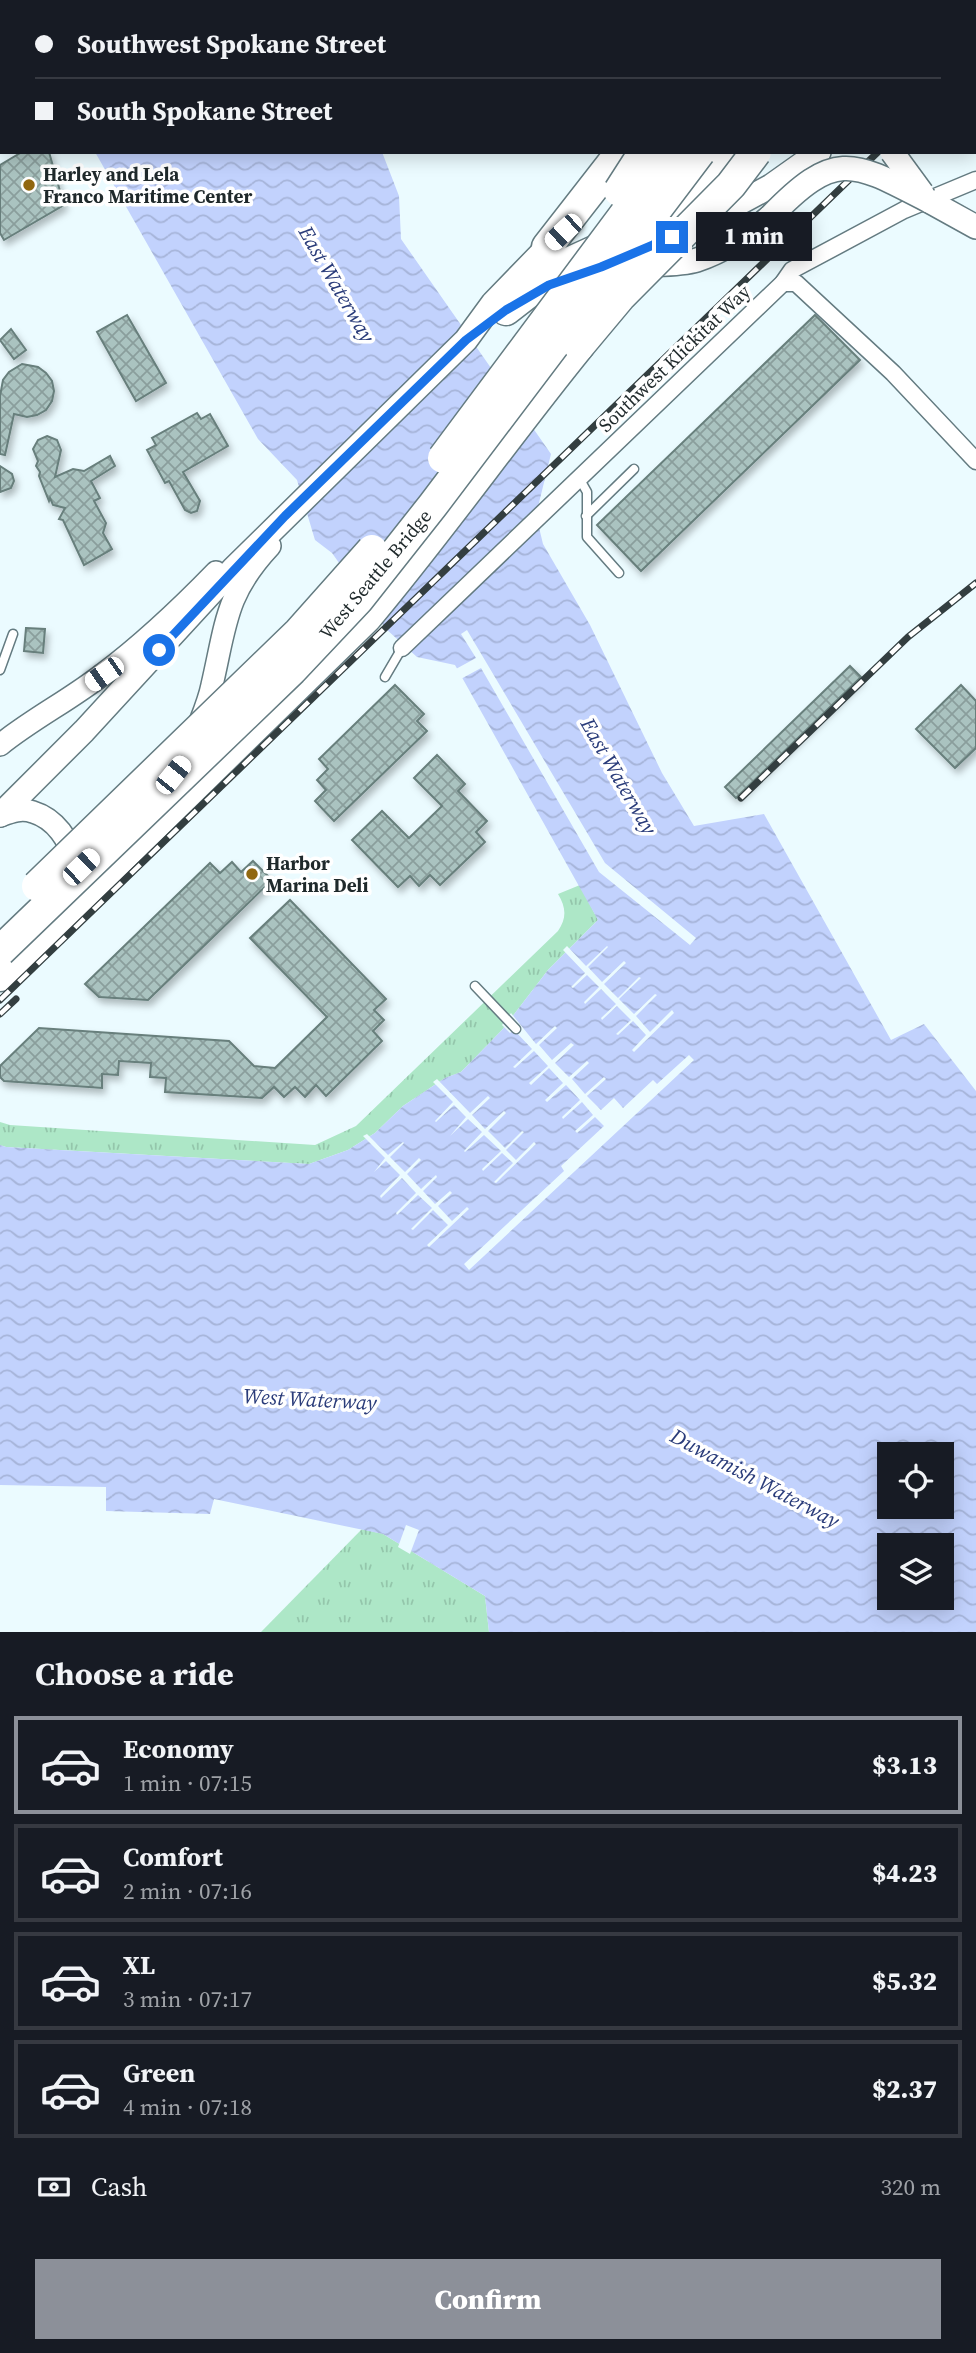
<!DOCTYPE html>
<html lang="en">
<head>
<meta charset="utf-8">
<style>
	body { margin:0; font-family:"Source Serif 4",serif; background:#20242c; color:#f1f3f6; height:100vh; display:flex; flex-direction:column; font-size:26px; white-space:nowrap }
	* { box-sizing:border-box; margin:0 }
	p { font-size:23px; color:#9ea1a6 }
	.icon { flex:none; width:38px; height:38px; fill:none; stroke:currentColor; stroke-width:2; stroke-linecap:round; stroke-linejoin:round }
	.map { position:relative; height:1632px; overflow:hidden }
	.sheet { display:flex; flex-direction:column; background:#171b24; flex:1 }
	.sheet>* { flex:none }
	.guide { position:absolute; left:0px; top:0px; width:976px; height:154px; box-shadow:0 4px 18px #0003; display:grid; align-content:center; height:154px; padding:0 35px; background:#171b24 }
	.controls { position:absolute; left:877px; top:1442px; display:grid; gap:14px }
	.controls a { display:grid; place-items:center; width:77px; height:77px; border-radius:0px; background:#171b24; box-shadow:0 4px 18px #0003; font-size:35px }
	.end { position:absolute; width:32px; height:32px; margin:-16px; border:9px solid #1a73e8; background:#fff; box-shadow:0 0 0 4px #fff }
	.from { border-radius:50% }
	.bubble { position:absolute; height:49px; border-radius:0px; background:#171b24; box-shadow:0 4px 18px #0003; font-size:23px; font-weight:800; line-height:49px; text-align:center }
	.car { position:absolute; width:21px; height:42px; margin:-21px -10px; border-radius:9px; box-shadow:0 0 5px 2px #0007; background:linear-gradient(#fff 24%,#345 0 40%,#fff 0 76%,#345 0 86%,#fff 0) }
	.guide b { display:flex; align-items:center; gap:24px; height:66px; font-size:26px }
	.guide b+b { border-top:2px solid #363941 }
	.guide i { width:18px; height:18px; background:#f1f3f6 }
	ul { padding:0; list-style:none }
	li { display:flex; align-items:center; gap:21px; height:98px; margin:0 14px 10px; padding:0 21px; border:4px solid #363941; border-radius:0px }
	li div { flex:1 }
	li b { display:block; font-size:26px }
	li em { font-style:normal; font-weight:800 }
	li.selected { border-color:#8c9099 }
	li>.icon { width:63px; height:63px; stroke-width:1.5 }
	h2 { padding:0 35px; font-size:32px; line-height:84px }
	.pay { display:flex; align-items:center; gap:18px; height:77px; padding:0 35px; font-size:26px }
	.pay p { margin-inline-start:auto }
	.button { display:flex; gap:14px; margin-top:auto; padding:14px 35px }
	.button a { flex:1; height:80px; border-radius:0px; background:#8c9099; color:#fff; font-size:28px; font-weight:800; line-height:80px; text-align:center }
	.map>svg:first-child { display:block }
</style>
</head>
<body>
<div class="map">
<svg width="976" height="1632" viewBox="0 0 976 1632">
	<defs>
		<pattern id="park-tufts" width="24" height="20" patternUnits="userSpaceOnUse" patternTransform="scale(1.75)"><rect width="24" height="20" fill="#ade7c7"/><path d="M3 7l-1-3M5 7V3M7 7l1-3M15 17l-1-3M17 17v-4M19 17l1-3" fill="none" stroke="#94c6ab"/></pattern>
		<pattern id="water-waves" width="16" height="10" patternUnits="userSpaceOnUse" patternTransform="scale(1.75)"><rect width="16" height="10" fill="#c2d2fd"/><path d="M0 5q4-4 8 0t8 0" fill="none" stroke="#a6b4d9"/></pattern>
		<pattern id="building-cross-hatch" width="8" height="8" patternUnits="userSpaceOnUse" patternTransform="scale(1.75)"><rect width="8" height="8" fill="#aac3c0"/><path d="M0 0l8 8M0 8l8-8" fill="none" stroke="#8a9e9c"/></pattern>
		<filter id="shadow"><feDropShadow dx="3" dy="5" stdDeviation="3.5" flood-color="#0004"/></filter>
	</defs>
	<rect width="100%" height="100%" fill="#ebfbff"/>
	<!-- park -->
	<g fill="url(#park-tufts)">
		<path d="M580 885 598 920 548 970 502 1030 461 1072 445 1078 403 1106 375 1133 348 1150 309 1164 6 1147 0 1145V1122L10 1125 315 1145 356 1126 558 931C567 918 566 907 558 894Z"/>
		<polygon points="362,1529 383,1534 485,1596 489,1632 261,1632"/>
	</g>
	<!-- water -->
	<g fill="url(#water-waves)" fill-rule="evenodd">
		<polygon points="0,0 367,0 368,2 2,2 0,107"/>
		<path d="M95 152H382L399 196 401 239 551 454 536 515 543 544 590 625 662 773 694 826 764 814 891 1040 924 1024 976 1091V1632H489L485 1596 383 1534 214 1499 210 1514 106 1511V1487L0 1485V1145L6 1147 309 1164 348 1150 375 1133 403 1106 445 1078 461 1072 502 1030 548 970 598 920 455 665 417 657 386 629 332 553 315 540 297 480 258 439ZM889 1454H942V1507H889ZM889 1545H942V1598H889Z"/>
	</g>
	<!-- pier -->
	<g fill="#ebfbff">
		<polygon points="467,630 605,863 696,938 690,945 599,872 481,668 459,680 454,670 476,658 461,634"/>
		<polygon points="567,946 586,966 607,946 608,947 588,967 602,982 624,961 626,963 604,984 618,998 639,977 641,978 619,999 634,1014 655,994 657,995 636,1016 650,1032 672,1010 674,1013 634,1052 632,1050 646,1035 633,1021 618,1035 616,1034 631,1020 617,1006 602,1020 601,1018 616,1004 601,989 585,1004 584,1002 599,987 587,975 573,988 571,987 585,973 563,950"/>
		<polygon points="511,1013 536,1044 555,1026 557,1028 539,1045 552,1060 571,1043 574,1045 555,1063 569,1077 587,1061 589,1063 572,1079 585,1094 604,1077 606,1079 587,1096 601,1110 614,1098 623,1108 653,1080 657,1084 689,1055 694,1060 469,1270 464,1264 564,1171 561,1166 604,1126 595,1117 577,1133 575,1131 593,1115 582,1102 563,1119 562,1117 580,1100 566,1085 547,1102 545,1100 563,1083 549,1068 531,1085 529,1083 548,1066 534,1051 515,1068 513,1067 532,1049 514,1030 510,1033 502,1025"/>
		<polygon points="437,1079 470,1113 488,1096 490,1098 472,1115 485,1129 504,1111 506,1113 488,1131 505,1148 522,1131 524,1132 506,1150 516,1160 534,1142 536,1144 496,1183 494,1182 513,1163 502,1153 483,1171 482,1169 501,1151 484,1135 465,1152 464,1151 482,1132 468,1119 450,1136 466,1117 454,1105 436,1122 435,1121 453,1102 433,1082"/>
		<polygon points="367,1134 388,1155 403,1142 404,1143 390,1157 405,1172 419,1158 421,1160 407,1174 421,1189 436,1175 437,1177 423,1191 435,1204 450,1191 452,1193 438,1206 452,1221 467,1207 469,1209 429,1247 427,1245 448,1225 433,1210 413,1230 411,1229 432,1208 418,1195 397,1215 396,1213 416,1193 402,1178 381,1198 380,1196 400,1175 386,1161 374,1172 385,1158 363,1136"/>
		<polygon points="406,1525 419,1530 410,1554 398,1547"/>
	</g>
	<!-- building -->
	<g fill="url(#building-cross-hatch)" stroke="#677f7c" stroke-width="2" filter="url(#shadow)">
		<polygon points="22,152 49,152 64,205 4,240 0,233 0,165"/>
		<polygon points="127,315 166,383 136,401 97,332"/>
		<polygon points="815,315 860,360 641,571 597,525"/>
		<polygon points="11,329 26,350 14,359 0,340"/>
		<polygon points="22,364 38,367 46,373 52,381 54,391 52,401 46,410 37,415 27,417 14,414 5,455 0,454 0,396 3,380 9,372"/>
		<polygon points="197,413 201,419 210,414 228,446 183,472 200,501 197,511 191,513 185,510 169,481 165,483 147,450 156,445 152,438"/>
		<polygon points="47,436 57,440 61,450 55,477 73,469 84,471 110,456 115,466 91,481 100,498 94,501 106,523 103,533 112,549 84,565 63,520 59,519 65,508 53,505 50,498 49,501 39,476 40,472 36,466 38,461 33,449 38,440"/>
		<polygon points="0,466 12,474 14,481 11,488 0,492"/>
		<polygon points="26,628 45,629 43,653 24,651"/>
		<polygon points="850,666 861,677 736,798 725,787"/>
		<polygon points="395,685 424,714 417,721 427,731 334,821 315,801 326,790 317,780 328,769 319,759"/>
		<polygon points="961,685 976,701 976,748 955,768 916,729"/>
		<polygon points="437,755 465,784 458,791 487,821 476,832 485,842 440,885 430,875 419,886 410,876 398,887 352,840 382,811 409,838 442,806 414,778"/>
		<polygon points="253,861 272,880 148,1000 99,997 85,984 210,863 220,873 232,862 241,872"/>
		<polygon points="290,900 386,999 374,1010 384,1020 373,1031 382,1041 326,1096 316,1085 305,1097 295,1087 284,1097 274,1087 262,1098 165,1092 166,1078 150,1077 151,1063 119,1061 118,1075 102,1074 102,1088 4,1081 0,1077 0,1066 39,1028 229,1041 254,1066 275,1068 327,1017 250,938"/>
	</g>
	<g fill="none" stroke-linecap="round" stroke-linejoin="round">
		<!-- service casing -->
		<g stroke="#647b81" stroke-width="11">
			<g id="service">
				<polyline points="579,478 587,492 587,537 619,573"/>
				<polyline points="586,516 634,469"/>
				<polyline points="0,670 13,634"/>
				<polyline points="385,677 402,648"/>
				<polyline points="475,986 516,1029"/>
			</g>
		</g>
		<!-- minor casing -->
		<g stroke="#647b81" stroke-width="19">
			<g id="minor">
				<polyline points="783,283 796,283 893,373 976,461"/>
				<polyline points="402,648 783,283 792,270 904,210 976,180"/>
			</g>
		</g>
		<!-- tertiary casing -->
		<g stroke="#647b81" stroke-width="24">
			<g id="tertiary">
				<path d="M198 727C203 714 209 700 212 685 226 625 225 594 270 546"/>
				<path d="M0 745C32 719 70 700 103 674 143 644 181 608 216 572"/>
				<path d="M0 816C11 812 21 808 33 812 53 818 74 841 70 863"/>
			</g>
		</g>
		<!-- secondary casing -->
		<g stroke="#647b81" stroke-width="26">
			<g id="secondary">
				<polyline points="939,2 941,0"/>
				<polyline points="975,25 976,24"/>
				<polyline points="929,201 976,227"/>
				<polyline points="619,259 695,227 771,186 819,152"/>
				<path d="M643 265C660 264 680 265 697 260 723 251 751 234 771 216"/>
				<polyline points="0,815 84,731 233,569 466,340 493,303 557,237"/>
			</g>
		</g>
		<!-- motorway casing -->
		<g stroke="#647b81" stroke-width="33">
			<g id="motorway">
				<polyline points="720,2 721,0"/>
				<polyline points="752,2 754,0"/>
				<polyline points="787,2 788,0"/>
				<polyline points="812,2 813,0"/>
				<polyline points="850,2 851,0"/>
				<polyline points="878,2 879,0"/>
				<polyline points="651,221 700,185 731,152"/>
				<polyline points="547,247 621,152"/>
				<polyline points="506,310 564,265 608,245"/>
				<path d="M0 976 366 618C440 530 506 436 579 346"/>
			</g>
		</g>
		<!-- service -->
		<use href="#service" stroke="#fff" stroke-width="8"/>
		<!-- minor -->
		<use href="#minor" stroke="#fff" stroke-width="16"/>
		<!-- tertiary -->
		<use href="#tertiary" stroke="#fff" stroke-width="21"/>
		<!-- secondary -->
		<use href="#secondary" stroke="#fff" stroke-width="23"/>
		<!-- motorway -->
		<use href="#motorway" stroke="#fff" stroke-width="30"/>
		<!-- rail casing -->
		<g stroke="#333e40" stroke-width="7">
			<g id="rail">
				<polyline points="975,59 976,58"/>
				<polyline points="741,798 908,637 976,583"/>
				<polyline points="0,1000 878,152"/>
				<polyline points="0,1014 16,999"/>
			</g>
		</g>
		<!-- rail -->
		<use href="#rail" stroke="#fff" stroke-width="4.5" stroke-dasharray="13" stroke-linecap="butt"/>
		<!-- secondary-bridge casing -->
		<g stroke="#647b81" stroke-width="26" stroke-linecap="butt">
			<g id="secondary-bridge">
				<polyline points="892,152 922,193"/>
				<path d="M771 216C836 149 852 161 929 201"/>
			</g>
		</g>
		<!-- motorway-bridge casing -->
		<g stroke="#647b81" stroke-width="33" stroke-linecap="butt">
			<g id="motorway-bridge">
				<polyline points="619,191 644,152"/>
				<polyline points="579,346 620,297 731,185 756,152"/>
				<polyline points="443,458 671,152"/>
				<polyline points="37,886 299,632 372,550"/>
				<polyline points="0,951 292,670 358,600 433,505 700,152"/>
			</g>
		</g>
		<!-- secondary-bridge -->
		<use href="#secondary-bridge" stroke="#fff" stroke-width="23"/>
		<!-- motorway-bridge -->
		<use href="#motorway-bridge" stroke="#fff" stroke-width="30"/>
	</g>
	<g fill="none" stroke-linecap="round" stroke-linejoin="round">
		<!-- route -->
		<polyline stroke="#1a73e8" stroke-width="9" points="159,650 285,516 466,340 506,310 549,285 601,267 672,237"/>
	</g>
	<!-- markers -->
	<g fill="#91670f" stroke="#fff" stroke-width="2.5">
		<circle cx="29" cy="185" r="7"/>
		<circle cx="252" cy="874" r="7"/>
	</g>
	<g text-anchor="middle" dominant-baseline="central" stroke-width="7" stroke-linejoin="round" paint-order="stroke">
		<!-- poi labels -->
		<g font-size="19" font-weight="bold" fill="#1f292b" stroke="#fff" text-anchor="start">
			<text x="43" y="174">Harley and Lela<tspan x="43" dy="22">Franco Maritime Center</tspan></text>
			<text x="266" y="863">Harbor<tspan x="266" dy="22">Marina Deli</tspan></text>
		</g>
		<!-- street labels -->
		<g font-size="19" fill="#1f292b" stroke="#fff">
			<text transform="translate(674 358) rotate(-44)">Southwest Klickitat Way</text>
			<text transform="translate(375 574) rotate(-50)">West Seattle Bridge</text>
		</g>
		<!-- water labels -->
		<g font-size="21" font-style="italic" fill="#2a3c7a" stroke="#fff">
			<text transform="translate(337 284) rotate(60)">East Waterway</text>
			<text transform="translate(619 776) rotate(60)">East Waterway</text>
			<text transform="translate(310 1399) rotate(3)">West Waterway</text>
			<text transform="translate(755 1478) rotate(28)">Duwamish Waterway</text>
		</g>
	</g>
</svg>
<div class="controls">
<a><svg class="icon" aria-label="locate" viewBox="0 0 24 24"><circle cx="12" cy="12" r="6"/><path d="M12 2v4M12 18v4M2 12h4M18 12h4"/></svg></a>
<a><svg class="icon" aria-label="layers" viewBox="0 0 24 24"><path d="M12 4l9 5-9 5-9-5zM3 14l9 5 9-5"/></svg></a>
</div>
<i class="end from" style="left:159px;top:650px"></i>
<i class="end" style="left:672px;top:237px"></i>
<div class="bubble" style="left:696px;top:212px;width:116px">1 min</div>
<i class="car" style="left:563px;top:232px;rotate:227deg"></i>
<i class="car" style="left:104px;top:674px;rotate:235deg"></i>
<i class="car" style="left:173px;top:775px;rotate:39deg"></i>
<i class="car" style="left:81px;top:867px;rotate:46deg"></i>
<div class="guide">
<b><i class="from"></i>Southwest Spokane Street</b>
<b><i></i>South Spokane Street</b>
</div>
</div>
<section class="sheet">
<h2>Choose a ride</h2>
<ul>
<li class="selected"><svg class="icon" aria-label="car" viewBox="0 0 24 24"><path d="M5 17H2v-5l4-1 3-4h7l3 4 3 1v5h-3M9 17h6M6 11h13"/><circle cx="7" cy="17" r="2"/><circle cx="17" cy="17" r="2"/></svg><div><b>Economy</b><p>1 min · 07:15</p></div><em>$3.13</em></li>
<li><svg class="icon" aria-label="car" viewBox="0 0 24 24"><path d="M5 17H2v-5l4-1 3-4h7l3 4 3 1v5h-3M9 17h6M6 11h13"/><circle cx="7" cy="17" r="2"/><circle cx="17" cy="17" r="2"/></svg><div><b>Comfort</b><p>2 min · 07:16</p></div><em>$4.23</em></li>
<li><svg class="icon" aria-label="car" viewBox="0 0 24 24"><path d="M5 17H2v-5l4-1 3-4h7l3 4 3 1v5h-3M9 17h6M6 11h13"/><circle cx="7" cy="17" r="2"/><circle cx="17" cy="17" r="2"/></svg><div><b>XL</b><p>3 min · 07:17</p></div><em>$5.32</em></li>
<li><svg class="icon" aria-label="car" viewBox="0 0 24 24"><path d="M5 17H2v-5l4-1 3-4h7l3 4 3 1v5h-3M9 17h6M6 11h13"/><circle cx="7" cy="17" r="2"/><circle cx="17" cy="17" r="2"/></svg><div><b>Green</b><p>4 min · 07:18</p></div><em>$2.37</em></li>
</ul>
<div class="pay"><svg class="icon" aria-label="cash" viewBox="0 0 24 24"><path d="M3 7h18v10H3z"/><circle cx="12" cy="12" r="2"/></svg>Cash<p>320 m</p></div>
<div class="button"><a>Confirm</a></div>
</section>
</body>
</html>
